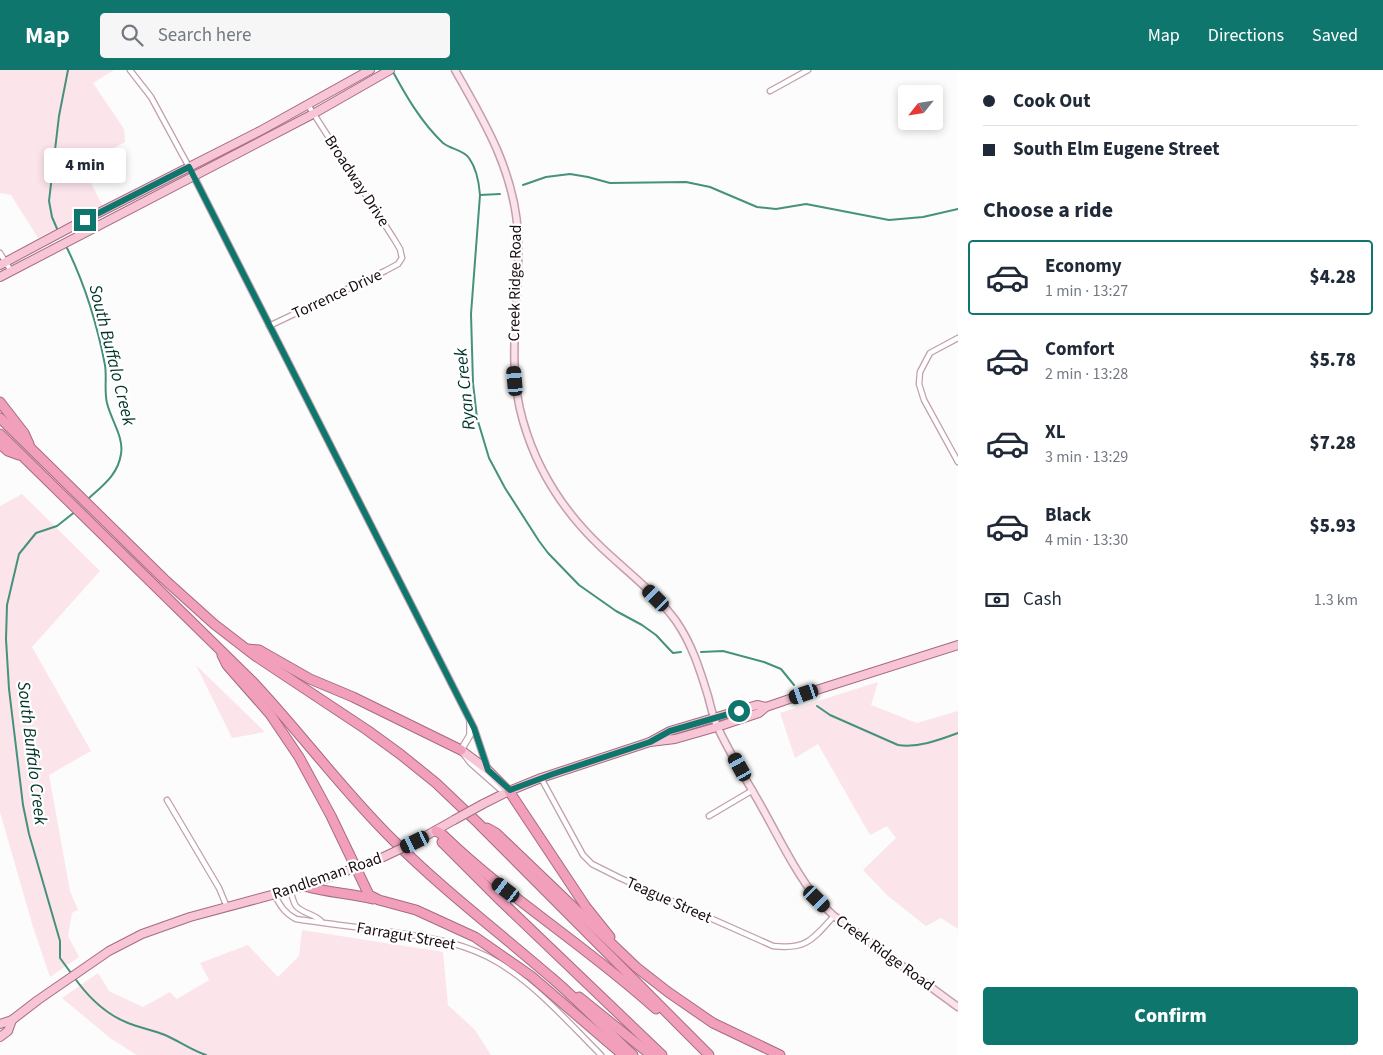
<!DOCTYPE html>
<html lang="en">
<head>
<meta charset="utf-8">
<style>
	body { margin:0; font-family:"Source Sans 3",sans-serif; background:#f6f6f7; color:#1f2937; height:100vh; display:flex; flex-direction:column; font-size:19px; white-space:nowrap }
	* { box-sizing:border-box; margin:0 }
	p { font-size:16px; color:#747a83 }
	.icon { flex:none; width:28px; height:28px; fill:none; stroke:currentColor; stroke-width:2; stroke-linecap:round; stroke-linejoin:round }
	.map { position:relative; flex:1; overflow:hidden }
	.sheet { display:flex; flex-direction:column; background:#fff; width:425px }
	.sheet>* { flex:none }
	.hud { display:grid; align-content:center; height:110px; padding:0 25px; background:#fff }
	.needle { width:32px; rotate:240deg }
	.buttons { position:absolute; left:898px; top:15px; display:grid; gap:10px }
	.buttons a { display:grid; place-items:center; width:45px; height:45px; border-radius:5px; background:#fff; box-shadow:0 2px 8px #0003; font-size:25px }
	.end { position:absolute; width:22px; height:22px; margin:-11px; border:6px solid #0f766e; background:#fff; box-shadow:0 0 0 2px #fff }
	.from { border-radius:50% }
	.bubble { position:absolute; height:35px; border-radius:5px; background:#fff; box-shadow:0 2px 8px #0003; font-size:16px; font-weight:800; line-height:35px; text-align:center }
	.car { position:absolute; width:15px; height:30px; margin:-15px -8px; border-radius:6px; box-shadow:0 0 4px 1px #0007; background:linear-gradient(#222 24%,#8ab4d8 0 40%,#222 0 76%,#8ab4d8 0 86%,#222 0) }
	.hud b { display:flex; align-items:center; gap:18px; height:48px; font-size:19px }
	.hud b+b { border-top:1px solid #e0e1e3 }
	.hud i { width:12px; height:12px; background:#1f2937 }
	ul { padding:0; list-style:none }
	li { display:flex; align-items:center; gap:15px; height:75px; margin:0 10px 8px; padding:0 15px; border:2px solid transparent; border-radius:5px }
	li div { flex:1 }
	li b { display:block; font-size:19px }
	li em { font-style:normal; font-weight:800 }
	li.selected { border-color:#0f766e }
	li>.icon { width:45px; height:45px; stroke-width:1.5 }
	h2 { padding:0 25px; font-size:22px; line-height:60px }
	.pay { display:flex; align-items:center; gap:12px; height:55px; padding:0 25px; font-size:19px }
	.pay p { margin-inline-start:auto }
	.cta { display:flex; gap:10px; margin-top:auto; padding:10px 25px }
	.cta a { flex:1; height:58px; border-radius:5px; background:#0f766e; color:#fff; font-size:20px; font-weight:800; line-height:58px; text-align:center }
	header { display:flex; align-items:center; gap:30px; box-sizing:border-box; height:70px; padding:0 25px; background:#0f766e; color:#fff }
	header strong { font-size:24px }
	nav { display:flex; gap:28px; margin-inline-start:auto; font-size:18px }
	.search { width:350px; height:45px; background:#f6f6f7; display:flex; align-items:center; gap:12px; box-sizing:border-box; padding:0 18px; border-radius:5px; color:#747a83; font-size:19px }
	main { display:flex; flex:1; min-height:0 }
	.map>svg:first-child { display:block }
</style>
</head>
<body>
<header>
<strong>Map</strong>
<div class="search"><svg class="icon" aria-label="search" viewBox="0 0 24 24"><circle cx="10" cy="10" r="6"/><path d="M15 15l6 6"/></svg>Search here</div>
<nav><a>Map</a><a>Directions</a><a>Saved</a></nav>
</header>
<main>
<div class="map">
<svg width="958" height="985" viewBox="0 0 958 985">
	<rect width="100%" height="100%" fill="#fcfcfc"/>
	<!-- green -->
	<g fill="#fce4eb">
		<polygon points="0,0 114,0 93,13 124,59 125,72 82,95 102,135 38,168 11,125 0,123"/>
		<polygon points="22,424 100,501 32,577 91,681 49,705 70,821 78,840 72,843 68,866 79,887 50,907 33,857 0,742 0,436"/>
		<polygon points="196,595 265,662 232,668"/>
		<polygon points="878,612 871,635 917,653 958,641 958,859 941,848 926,856 888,826 863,800 896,768 887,756 870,765 818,674 795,688 780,643"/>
		<polygon points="302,860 443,882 448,935 475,960 491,985 137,985 110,968 62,928 98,903 109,921 143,937 170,922 177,929 209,910 200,893 248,875 278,907 299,886"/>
	</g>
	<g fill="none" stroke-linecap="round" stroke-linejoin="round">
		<!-- stream -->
		<g stroke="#46917d" stroke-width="2">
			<path d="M392 0C406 26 421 52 443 73 450 79 464 80 469 88 477 99 479 112 480 125L471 244 473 313 477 348 489 388 505 418 539 471 548 483 579 515 616 541 642 555 656 565 670 580 673 583 681 582"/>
			<polyline points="523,115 546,107 570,104 588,107 610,113 686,112 710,117 757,137 776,139 806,134 889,150 923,147 958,139"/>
			<polyline points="480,125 500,124"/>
			<polyline points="58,161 52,147 49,131 59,46 68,0"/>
			<path d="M66 176C85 214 97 254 105 295 107 308 104 321 107 333 111 350 124 367 121 384 118 405 102 416 88 429"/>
			<polyline points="701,582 723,581 764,592 781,599 794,615"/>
			<path d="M817 636 830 645 898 675C918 678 939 670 958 663"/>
			<polyline points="71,903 60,888 60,871 29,764 23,735 9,619 6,569 7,535 19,484 36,463 57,456 76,441"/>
			<path d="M74 907C88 927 105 944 128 953 140 958 153 960 165 965 179 971 191 980 206 985"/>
		</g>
		<!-- minor casing -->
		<g stroke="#c1a0aa" stroke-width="7">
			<g id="minor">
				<polyline points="130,0 151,27 189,97"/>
				<polyline points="770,21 808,0"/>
				<polyline points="0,183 11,201"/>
				<polyline points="269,256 385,201 398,194 402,188 400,179 394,169 308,35"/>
				<polyline points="958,268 930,283 920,302 919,314 924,330 958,392"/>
				<path d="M541 708 583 785 592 794 620 808 773 876C807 880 813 869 834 846"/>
				<polyline points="167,730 219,818 227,837"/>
				<polyline points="709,746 753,720"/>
				<path d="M290 820C292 825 293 832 296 836 302 843 314 844 321 851"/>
				<path d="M274 824C280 835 284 843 296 849 330 854 364 858 398 863 433 868 468 874 499 893 538 917 569 953 601 985"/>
			</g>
		</g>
		<!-- tertiary casing -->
		<g stroke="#c1a0aa" stroke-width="8">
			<g id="tertiary">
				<polyline points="189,97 474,658 488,700"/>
				<polyline points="470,653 470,665 461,680 471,693 505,723"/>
			</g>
		</g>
		<!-- secondary casing -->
		<g stroke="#c1a0aa" stroke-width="9">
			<path id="secondary" d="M455 0C485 52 515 103 518 165 521 228 505 290 523 351 537 400 564 442 601 477 626 501 655 522 676 551 692 574 700 600 708 626 711 637 713 648 718 658 730 684 746 709 760 734 777 764 795 802 817 829 822 835 828 840 834 846L958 937"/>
		</g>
		<!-- primary casing -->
		<g stroke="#a66c7f" stroke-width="10">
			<g id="primary">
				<polyline points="0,195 71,157 260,61 370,0"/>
				<polyline points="0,207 313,44 390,0"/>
				<polyline points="650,672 675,669 717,657 759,643 766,637 804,624 958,575"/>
				<polyline points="461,680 488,700 509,721"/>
				<polyline points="483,734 509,721 541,708 650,672 670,661 757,635 766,637"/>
				<polyline points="415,772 454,750"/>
				<polyline points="0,954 12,950 38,930 109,881 142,864 190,847 305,816 377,790"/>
				<polyline points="0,967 8,961 12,950"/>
			</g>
		</g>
		<!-- motorway casing -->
		<g stroke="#a66c7f" stroke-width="11">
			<g id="motorway">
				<polyline points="0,332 24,363 29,374"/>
				<polyline points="0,348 164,509 214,554 254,585 367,660 400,684 436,713 478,753 709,985"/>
				<path d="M0 364 253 612C301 663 343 721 393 770 443 820 500 863 553 909 581 933 606 960 633 985"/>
				<polyline points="0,374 8,381 19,385"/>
				<polyline points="247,579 259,580 310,609 353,627 461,680"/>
				<polyline points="222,585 227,595 270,644 299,687 331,746 369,825 379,830 416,840 475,867 531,906 623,985"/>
				<polyline points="509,721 586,837 610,867"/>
				<polyline points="487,758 496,763 636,897 668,922 713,953 780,985"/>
				<path d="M436 761 443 765C509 829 588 877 656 939"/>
				<polyline points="442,772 501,831 662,985"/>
				<path d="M305 816C327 823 351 823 373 829"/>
				<polyline points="579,927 651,985"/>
			</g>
		</g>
		<!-- minor -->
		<use href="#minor" stroke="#fff" stroke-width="4.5"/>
		<!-- tertiary -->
		<use href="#tertiary" stroke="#fff" stroke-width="5.5"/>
		<!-- secondary -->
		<use href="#secondary" stroke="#fbe2eb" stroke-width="6"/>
		<!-- primary -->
		<use href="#primary" stroke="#f7c5d6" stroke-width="8"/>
		<!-- motorway -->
		<use href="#motorway" stroke="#f29fbb" stroke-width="9"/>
		<!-- primary-bridge casing -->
		<g stroke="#a66c7f" stroke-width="10" stroke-linecap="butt">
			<g id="primary-bridge">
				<polyline points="454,750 483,734"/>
				<polyline points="377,790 415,772"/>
			</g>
		</g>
		<!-- primary-bridge -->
		<use href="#primary-bridge" stroke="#f7c5d6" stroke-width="8"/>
	</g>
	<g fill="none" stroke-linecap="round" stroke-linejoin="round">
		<!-- route -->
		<polyline stroke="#0f766e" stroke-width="6" points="85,150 189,97 474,658 488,700 510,720 553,704 650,672 670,661 739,641"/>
	</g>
	<g text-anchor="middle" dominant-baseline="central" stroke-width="4.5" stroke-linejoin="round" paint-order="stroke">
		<!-- street labels -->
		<g font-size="16" fill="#180c10" stroke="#fff">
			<text transform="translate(357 111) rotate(57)">Broadway Drive</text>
			<text transform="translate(515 213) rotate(-89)">Creek Ridge Road</text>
			<text transform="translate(337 224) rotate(-25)">Torrence Drive</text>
			<text transform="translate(327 806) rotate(-19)">Randleman Road</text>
			<text transform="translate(669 830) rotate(24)">Teague Street</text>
			<text transform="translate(406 866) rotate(10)">Farragut Street</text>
			<text transform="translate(885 883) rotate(36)">Creek Ridge Road</text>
		</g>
		<!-- water labels -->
		<g font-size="18" font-style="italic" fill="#003529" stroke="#fff">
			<text transform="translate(112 285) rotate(76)">South Buffalo Creek</text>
			<text transform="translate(465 319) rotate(-96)">Ryan Creek</text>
			<text transform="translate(32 683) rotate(83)">South Buffalo Creek</text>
		</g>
	</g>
</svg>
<div class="buttons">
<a><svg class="needle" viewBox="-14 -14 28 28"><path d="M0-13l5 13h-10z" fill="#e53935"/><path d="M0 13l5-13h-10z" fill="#747a83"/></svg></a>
</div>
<i class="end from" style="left:739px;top:641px"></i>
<i class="end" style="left:85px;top:150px"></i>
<div class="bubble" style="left:44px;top:78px;width:82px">4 min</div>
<i class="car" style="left:515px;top:311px;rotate:355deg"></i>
<i class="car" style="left:656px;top:528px;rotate:315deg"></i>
<i class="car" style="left:804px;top:624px;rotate:251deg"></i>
<i class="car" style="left:740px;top:697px;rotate:331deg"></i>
<i class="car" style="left:415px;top:772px;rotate:244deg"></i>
<i class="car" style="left:506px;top:820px;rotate:307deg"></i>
<i class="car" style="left:817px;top:829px;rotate:135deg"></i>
</div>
<section class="sheet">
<div class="hud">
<b><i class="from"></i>Cook Out</b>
<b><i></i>South Elm Eugene Street</b>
</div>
<h2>Choose a ride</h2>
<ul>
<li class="selected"><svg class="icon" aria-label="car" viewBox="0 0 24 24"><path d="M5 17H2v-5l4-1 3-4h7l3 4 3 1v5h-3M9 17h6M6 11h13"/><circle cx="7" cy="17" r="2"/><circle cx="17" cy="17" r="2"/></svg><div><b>Economy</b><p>1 min · 13:27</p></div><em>$4.28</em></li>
<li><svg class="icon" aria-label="car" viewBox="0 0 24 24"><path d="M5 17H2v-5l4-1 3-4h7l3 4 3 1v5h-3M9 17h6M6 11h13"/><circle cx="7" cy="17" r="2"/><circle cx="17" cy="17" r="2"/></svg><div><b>Comfort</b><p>2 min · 13:28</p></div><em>$5.78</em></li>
<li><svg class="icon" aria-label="car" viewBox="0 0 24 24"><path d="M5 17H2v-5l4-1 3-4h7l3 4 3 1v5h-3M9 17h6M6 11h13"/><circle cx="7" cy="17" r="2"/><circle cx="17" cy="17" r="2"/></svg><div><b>XL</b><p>3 min · 13:29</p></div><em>$7.28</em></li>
<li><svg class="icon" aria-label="car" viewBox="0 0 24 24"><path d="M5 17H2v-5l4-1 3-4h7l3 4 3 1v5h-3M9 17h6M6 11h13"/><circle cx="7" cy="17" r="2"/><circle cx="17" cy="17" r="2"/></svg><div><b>Black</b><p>4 min · 13:30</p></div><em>$5.93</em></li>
</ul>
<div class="pay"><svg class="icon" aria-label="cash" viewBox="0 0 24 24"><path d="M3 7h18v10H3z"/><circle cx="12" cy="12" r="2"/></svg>Cash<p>1.3 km</p></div>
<div class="cta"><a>Confirm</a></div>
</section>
</main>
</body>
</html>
